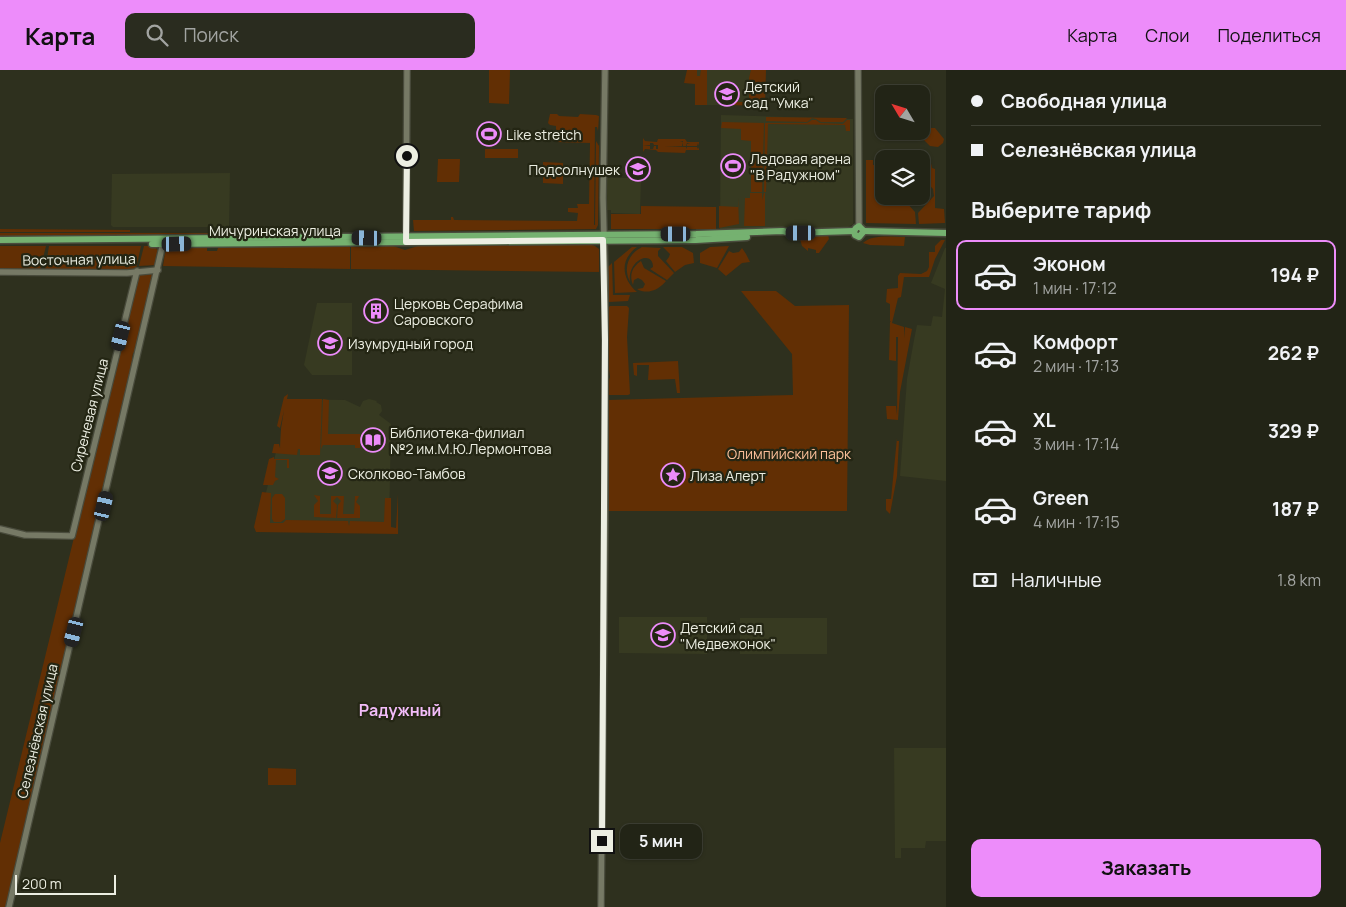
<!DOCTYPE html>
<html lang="ru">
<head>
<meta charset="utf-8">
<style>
	body { margin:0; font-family:Manrope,sans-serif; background:#2a2c1f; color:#f1f3f6; height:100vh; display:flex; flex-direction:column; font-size:19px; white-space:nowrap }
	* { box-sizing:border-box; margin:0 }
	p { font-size:16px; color:#a2a4a1 }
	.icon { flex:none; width:28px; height:28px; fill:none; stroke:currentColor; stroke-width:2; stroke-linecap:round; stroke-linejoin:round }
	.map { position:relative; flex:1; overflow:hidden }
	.panel { display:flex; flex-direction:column; background:#222416; width:400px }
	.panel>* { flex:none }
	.top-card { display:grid; align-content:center; height:110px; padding:0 25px; background:#222416 }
	.needle { width:32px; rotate:308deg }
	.buttons { position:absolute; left:875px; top:15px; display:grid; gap:10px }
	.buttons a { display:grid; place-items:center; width:55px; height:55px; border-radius:10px; background:#222416; box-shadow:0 1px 4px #0004,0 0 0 1px #3f4135; font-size:25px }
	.scale { position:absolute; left:15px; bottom:12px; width:101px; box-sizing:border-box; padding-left:5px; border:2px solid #eceee2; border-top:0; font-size:14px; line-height:18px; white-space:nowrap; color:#eceee2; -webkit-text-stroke:4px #242614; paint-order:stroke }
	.end { position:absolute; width:22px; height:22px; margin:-11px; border:6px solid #eceee2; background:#111; box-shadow:0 0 0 2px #111 }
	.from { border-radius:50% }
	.bubble { position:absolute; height:35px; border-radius:10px; background:#222416; box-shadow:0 1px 4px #0004,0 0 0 1px #3f4135; font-size:16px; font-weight:700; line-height:35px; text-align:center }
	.car { position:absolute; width:15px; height:30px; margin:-15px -8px; border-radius:6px; box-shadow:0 0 4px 1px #0007; background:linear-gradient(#222 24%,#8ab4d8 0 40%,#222 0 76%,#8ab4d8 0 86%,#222 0) }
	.top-card b { display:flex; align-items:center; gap:18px; height:48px; font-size:19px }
	.top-card b+b { border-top:1px solid #3f4135 }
	.top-card i { width:12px; height:12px; background:#f1f3f6 }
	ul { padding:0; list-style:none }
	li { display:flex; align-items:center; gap:15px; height:70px; margin:0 10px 8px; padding:0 15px; border:2px solid transparent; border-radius:10px }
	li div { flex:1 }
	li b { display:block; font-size:19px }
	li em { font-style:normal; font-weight:700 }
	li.selected { border-color:#ed8cfa }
	li>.icon { width:45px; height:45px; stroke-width:1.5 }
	h2 { padding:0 25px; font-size:22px; line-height:60px }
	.pay { display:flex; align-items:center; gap:12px; height:55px; padding:0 25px; font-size:19px }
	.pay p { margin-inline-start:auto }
	.cta { display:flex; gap:10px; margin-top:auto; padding:10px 25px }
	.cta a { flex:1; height:58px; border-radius:10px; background:#ed8cfa; color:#111; font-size:20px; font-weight:700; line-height:58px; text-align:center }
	header { display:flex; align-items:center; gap:30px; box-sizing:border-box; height:70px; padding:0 25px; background:#ed8cfa; color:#111 }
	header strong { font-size:24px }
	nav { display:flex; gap:28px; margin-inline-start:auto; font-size:18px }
	.search { width:350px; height:45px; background:#2a2c1f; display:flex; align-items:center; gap:12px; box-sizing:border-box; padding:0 18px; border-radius:10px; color:#a2a4a1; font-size:19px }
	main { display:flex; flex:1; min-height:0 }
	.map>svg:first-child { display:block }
</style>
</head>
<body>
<header>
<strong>Карта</strong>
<div class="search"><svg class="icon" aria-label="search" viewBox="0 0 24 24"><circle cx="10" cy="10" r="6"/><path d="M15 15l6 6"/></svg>Поиск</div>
<nav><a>Карта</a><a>Слои</a><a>Поделиться</a></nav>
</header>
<main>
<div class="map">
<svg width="946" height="837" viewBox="0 0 946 837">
	<rect width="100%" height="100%" fill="#2e301e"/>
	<!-- built -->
	<g fill="#373a21">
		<polygon points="696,0 759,0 759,35 695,35"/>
		<polygon points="721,45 853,49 853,154 846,158 720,161"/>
		<polygon points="230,103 229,157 113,157 111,155 112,104"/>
		<polygon points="607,108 641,108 640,144 611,143 611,140 606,140"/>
		<polygon points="945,178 946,178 946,411 900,406 907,309 914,270 917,255 931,256 933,246 942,247 945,219 931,213"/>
		<polygon points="317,233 352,233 352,305 312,305 304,295"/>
		<polygon points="288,329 345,330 360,337 363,331 369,329 377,331 376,332 381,335 382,341 379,345 391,354 389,457 258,455 277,378 280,378 281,359"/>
		<polygon points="619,547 707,547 707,584 619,583"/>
		<rect x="740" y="548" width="87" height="36"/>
		<polygon points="894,678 946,678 946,771 926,771 925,778 901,778 901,788 895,788"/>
	</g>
	<!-- green -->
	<g fill="#622f04">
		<polygon points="489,0 510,0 509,34 489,33"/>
		<polygon points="687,0 697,0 697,6 700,6 701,0 707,0 707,35 695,35 695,14 684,13"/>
		<polygon points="751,0 766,0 765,36 729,35 729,32 746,32 746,34 749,34 749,8"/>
		<polygon points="550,44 557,44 559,46 578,47 580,44 596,45 599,46 598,61 597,57 595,57 594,155 595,155 596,71 599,76 598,155 596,159 414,161 413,150 451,150 451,147 453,147 454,150 577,151 578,143 568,142 568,138 578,138 577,134 589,134 590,73 556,72 556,56 550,55 548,53"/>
		<polygon points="766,47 847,48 843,52 821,52 816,49 812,48 807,52 766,51"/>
		<polygon points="812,50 816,50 820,53 843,54 847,50 850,50 850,61 846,61 845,55 768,54 766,122 764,122 765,53 807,53"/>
		<polygon points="722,52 764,53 762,122 751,122 751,71 741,70 741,59 721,58"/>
		<polygon points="923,53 930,53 930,58 935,58 944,69 943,73 938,77 930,76 923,69 923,65 926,64 926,58 923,56"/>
		<polygon points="643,68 645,71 657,72 658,69 685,69 687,72 699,72 699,76 698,73 697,76 687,76 687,74 690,73 687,73 686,76 683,76 683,71 680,71 683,72 682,76 665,76 686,77 686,79 687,77 697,77 698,79 699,77 699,80 686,80 685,83 658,82 656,80 645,79 643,82 643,75 650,76 650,79 653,79 654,76 656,76 656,79 658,79 658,75 654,75 653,73 650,73 650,75 643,75"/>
		<rect x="485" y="79" width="33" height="9"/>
		<polygon points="438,89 460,89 459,112 437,112"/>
		<polygon points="866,90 873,90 873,95 880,95 880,97 884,98 884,126 904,126 905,128 904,130 915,142 916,154 866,153"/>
		<polygon points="543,92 563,93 563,114 543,113"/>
		<polygon points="931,93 932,98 935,99 935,138 944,139 945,153 919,154 918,143 934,126 933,119 924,109 921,109 923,106 930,106 930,99 925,99"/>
		<polygon points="750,123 762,123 762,130 764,123 765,123 765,156 744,156 745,128 750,128"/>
		<polygon points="738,128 739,154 719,158 719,136 738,137"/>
		<polygon points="641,136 716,137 716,159 611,159 611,144 641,144"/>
		<polygon points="0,159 130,160 130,162 0,162"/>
		<polygon points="0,163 298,163 291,165 0,166"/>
		<polygon points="828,165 829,169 819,183 816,183 816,180 808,178 808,181 802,176 800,169 822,169 801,169 805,166"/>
		<path d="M905 167 904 176 870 175 863 173C872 164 892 167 905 167Z"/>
		<polygon points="941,170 945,170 935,189 929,207 904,207 901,227 898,228 892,253 904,257 904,268 905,257 912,259 900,322 898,350 887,349 886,336 896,336 897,345 898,267 896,267 896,291 889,290 890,252 891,252 890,251 890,234 886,232 887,219 898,218 898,206 900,203 921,204 927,201 929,197 929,182 935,182 935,176"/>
		<polygon points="589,174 595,176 599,179 599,202 351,199 351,176 390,175 405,180 421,175"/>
		<polygon points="0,176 46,176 40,200 0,201"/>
		<polygon points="49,176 141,176 136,199 127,201 45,200"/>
		<polygon points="144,176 153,176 158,180 156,195 139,196"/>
		<path d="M228 176H350V199L163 196 165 183C174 172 194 176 207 178V181H217L218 178Z"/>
		<polygon points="729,176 717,198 700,193 700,183 710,177"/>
		<path d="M632 177H637C619 190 622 209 637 222L615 223 614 192Z"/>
		<path d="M642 177 661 178 658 181V186L674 203 667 210 650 199 653 197C653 179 627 190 630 212 623 198 628 184 642 177Z"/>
		<polygon points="663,177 682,177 693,183 694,193 685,195 675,202 666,191 669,187 670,184"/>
		<polygon points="742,178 746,184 750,192 742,193 726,206 718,199 729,181 733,183 739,182"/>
		<path d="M641 191 644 198 666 211C659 220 647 225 637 219L643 218 645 214 642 210 638 208 634 210 633 215C629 205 632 197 641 191Z"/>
		<polygon points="612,193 613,225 630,225 628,231 609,232 607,198"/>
		<polygon points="138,203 155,204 137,281 133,283 132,289 134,292 6,837 0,837 0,773"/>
		<polygon points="741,221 776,221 795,236 849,235 847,441 608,441 608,330 793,325 792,284"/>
		<polygon points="610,236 627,236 629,238 627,267 630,324 628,325 608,325 608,314 610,307 608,292 608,238"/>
		<polygon points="678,291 680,323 677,323 675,309 648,310 649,295 637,295 637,306 634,305 633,293"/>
		<polygon points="288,324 287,329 322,329 320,385 300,385 300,379 298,379 297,385 272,383 274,374 279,374 280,378 281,359 284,340 280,358 277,356 284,327"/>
		<polygon points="323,329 329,330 328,364 360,364 360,378 355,378 355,375 323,375 321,379"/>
		<polygon points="897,368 897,371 899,371 897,406 890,444 886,440 886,429 891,429"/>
		<polygon points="274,387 274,389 289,389 289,398 287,398 287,390 276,390 275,407 279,409 275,411 273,415 263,415 269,389"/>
		<polygon points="262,422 271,423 270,453 283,453 286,450 348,451 349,456 350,451 384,452 385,428 391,428 391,457 396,458 398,424 398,464 256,462 254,457"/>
		<polygon points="275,424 282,424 285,428 285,449 281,452 274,452 272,449 272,428"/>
		<polygon points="314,425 320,426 320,444 331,444 331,426 344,426 343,444 354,444 355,426 359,426 356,432 360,436 360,448 337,448 338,435 341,431 337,427 333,431 337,435 336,448 314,447 314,435 318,431"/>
		<polygon points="268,698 296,699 296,715 268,715"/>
	</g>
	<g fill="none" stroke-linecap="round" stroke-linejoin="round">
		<!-- secondary casing -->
		<g stroke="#494b3c" stroke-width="8">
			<g id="secondary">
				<polyline points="858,0 859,156"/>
				<polyline points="406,170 407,0"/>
				<polyline points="0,202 127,203 158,200"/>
				<polyline points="0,459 25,465 72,466 137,201"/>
				<polyline points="9,837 164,169"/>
				<polyline points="601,837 605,451 605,207 603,128 605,0"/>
			</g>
		</g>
		<!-- primary casing -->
		<g stroke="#494b3c" stroke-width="9">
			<g id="primary">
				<polyline points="854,161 855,165 859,167 864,161"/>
				<polyline points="854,161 856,158 859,156 864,161"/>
				<polyline points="864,161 946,163"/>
				<polyline points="0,170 696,164 783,161 790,163 854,161"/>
				<polyline points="152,174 696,170 747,167"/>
			</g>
		</g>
		<!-- secondary -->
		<use href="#secondary" stroke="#767965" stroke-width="5.5"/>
		<!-- primary -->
		<use href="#primary" stroke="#75b170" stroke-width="6"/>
	</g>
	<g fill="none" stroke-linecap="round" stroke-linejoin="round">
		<!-- route -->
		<polyline stroke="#eceee2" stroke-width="6" points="407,86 406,172 603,170 605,270 602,771"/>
	</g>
	<!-- icons -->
	<defs>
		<g id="school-ring" transform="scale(1.25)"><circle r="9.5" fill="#242614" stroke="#ed8cfa" stroke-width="1.5"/><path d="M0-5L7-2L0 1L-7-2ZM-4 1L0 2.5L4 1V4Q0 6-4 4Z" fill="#ed8cfa"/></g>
		<g id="stadium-ring" transform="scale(1.25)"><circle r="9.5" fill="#242614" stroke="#ed8cfa" stroke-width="1.5"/><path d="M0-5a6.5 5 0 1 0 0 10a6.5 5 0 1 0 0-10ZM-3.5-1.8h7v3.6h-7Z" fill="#ed8cfa"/></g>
		<g id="building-ring" transform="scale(1.25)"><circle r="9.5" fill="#242614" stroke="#ed8cfa" stroke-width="1.5"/><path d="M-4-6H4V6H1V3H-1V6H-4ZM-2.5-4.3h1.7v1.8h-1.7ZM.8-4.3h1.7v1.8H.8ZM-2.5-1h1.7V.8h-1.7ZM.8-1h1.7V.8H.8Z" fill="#ed8cfa"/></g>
		<g id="library-ring" transform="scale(1.25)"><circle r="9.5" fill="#242614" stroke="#ed8cfa" stroke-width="1.5"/><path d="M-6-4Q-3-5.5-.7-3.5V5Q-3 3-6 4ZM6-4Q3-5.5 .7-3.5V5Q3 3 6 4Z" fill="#ed8cfa"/></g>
		<g id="sight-ring" transform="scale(1.25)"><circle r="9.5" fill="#242614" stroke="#ed8cfa" stroke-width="1.5"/><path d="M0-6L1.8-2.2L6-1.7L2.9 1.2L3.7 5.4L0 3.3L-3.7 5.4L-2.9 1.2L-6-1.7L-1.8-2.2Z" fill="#ed8cfa"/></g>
	</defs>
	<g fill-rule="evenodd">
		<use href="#school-ring" x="727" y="24"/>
		<use href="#stadium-ring" x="489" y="64"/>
		<use href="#stadium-ring" x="733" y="96"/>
		<use href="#school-ring" x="638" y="99"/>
		<use href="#building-ring" x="376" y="241"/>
		<use href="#school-ring" x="330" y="273"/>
		<use href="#library-ring" x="373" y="370"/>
		<use href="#school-ring" x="330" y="403"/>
		<use href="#sight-ring" x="673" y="405"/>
		<use href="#school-ring" x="663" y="565"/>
	</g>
	<g text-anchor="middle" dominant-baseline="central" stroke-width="4.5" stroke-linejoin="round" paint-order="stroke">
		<!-- poi labels -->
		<g font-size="14" fill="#eceee2" stroke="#242614" text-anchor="start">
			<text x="744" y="16">Детский<tspan x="744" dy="16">сад "Умка"</tspan></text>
			<text x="506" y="64">Like stretch</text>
			<text x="750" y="88">Ледовая арена<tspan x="750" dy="16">"В Радужном"</tspan></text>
			<text x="620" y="99" text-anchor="end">Подсолнушек</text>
			<text x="394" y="233">Церковь Серафима<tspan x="394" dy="16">Саровского</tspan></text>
			<text x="348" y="273">Изумрудный город</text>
			<text x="390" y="362">Библиотека-филиал<tspan x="390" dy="16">№2 им.М.Ю.Лермонтова</tspan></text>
			<text x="348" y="403">Сколково-Тамбов</text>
			<text x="690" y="405">Лиза Алерт</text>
			<text x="680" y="557">Детский сад<tspan x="680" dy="16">"Медвежонок"</tspan></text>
		</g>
		<!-- street labels -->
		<g font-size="14" fill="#eceee2" stroke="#242614">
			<text x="275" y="160">Мичуринская улица</text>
			<text transform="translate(79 189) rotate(-1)">Восточная улица</text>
			<text transform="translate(89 345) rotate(-76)">Сиреневая улица</text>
			<text transform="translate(37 661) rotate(-77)">Селезнёвская улица</text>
		</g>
		<!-- park labels -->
		<g font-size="14" fill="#fcc09a" stroke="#242614">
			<text x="789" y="383">Олимпийский парк</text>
		</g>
		<!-- quarter labels -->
		<g font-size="16" font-weight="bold" fill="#f2bcf9" stroke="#242614">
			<text x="400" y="640">Радужный</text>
		</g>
	</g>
</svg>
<div class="buttons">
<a><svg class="needle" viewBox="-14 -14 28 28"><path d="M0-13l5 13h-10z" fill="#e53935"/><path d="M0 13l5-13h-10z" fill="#a2a4a1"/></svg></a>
<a><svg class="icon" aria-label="layers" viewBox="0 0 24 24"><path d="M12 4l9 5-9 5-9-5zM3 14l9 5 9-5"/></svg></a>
</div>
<div class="scale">200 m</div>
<i class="end from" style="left:407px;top:86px"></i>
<i class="end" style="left:602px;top:771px"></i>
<div class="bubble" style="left:620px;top:754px;width:82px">5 мин</div>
<i class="car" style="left:801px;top:163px;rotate:270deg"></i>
<i class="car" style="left:676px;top:164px;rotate:270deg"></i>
<i class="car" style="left:367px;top:168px;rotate:271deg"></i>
<i class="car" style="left:177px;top:174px;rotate:89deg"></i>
<i class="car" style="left:121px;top:266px;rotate:194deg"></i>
<i class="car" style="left:104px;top:436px;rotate:13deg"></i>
<i class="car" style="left:74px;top:562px;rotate:194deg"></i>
</div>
<section class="panel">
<div class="top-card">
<b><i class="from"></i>Свободная улица</b>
<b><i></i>Селезнёвская улица</b>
</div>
<h2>Выберите тариф</h2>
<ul>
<li class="selected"><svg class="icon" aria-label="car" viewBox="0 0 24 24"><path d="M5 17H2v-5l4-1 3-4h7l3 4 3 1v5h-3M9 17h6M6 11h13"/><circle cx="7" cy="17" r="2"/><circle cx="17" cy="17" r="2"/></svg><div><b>Эконом</b><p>1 мин · 17:12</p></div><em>194 ₽</em></li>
<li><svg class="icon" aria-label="car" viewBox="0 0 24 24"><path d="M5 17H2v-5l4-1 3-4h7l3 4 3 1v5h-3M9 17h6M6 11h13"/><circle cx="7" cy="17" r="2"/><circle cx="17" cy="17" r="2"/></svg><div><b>Комфорт</b><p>2 мин · 17:13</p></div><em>262 ₽</em></li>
<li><svg class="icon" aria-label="car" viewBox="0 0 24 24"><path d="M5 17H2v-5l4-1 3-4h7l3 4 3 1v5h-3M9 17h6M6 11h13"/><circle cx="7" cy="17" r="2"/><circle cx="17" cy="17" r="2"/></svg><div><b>XL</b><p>3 мин · 17:14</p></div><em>329 ₽</em></li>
<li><svg class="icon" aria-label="car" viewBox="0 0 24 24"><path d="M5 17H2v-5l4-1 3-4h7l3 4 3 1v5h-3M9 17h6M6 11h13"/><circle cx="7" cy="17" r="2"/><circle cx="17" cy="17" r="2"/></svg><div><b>Green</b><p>4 мин · 17:15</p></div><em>187 ₽</em></li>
</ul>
<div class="pay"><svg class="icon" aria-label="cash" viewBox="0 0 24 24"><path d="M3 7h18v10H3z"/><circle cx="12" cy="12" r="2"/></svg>Наличные<p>1.8 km</p></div>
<div class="cta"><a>Заказать</a></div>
</section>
</main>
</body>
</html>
